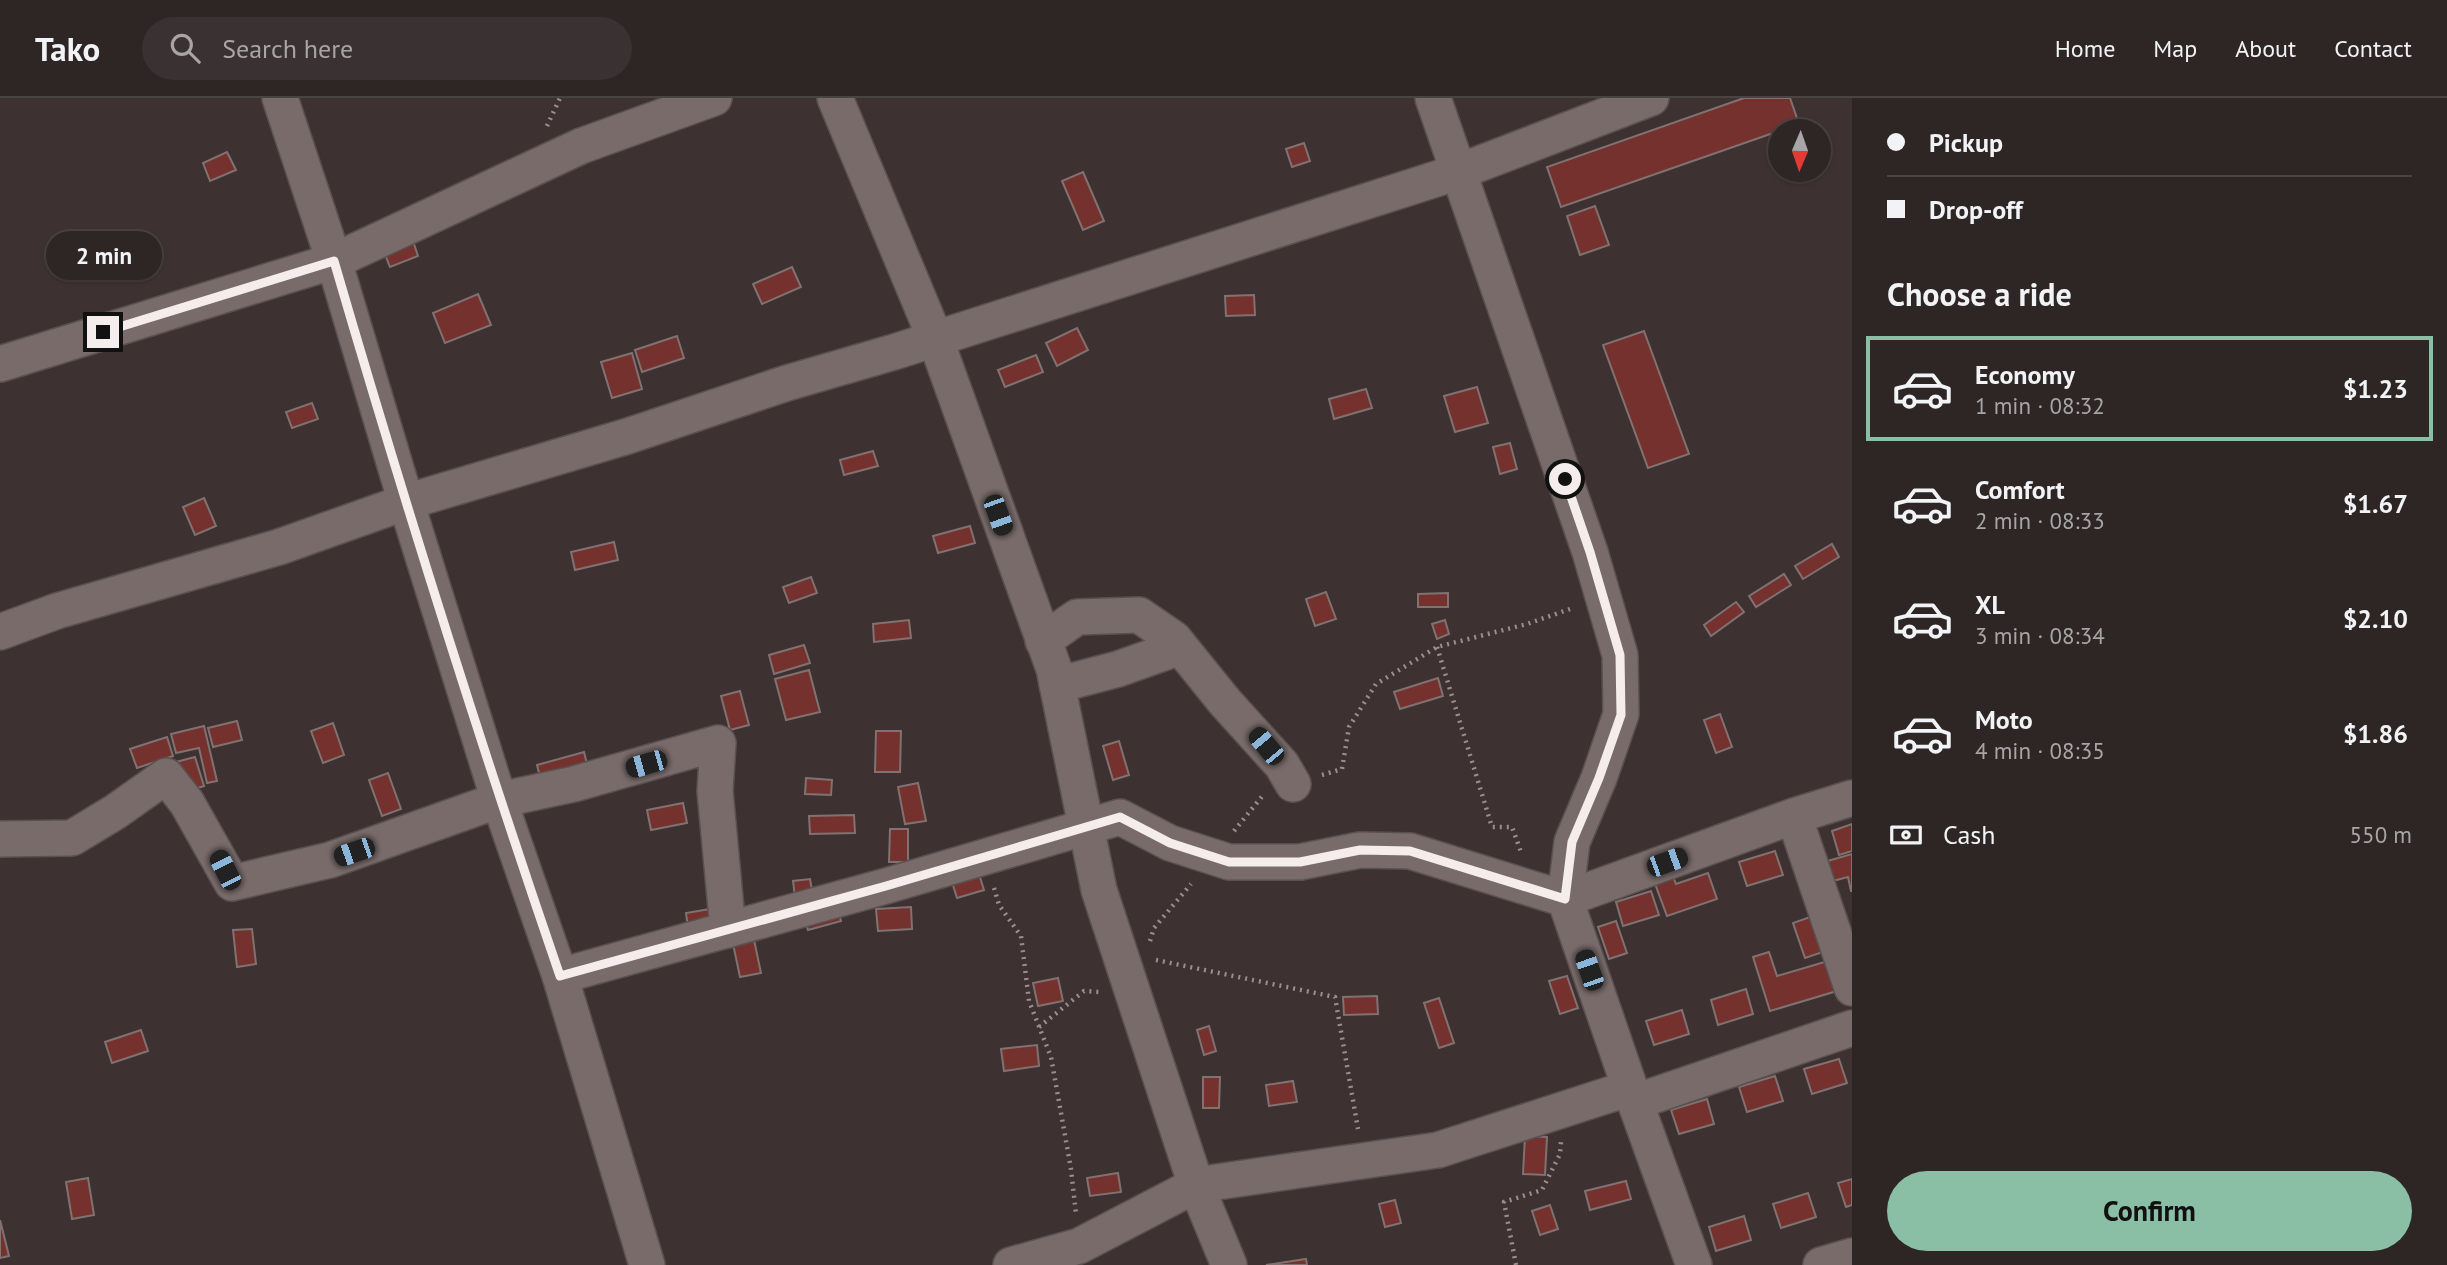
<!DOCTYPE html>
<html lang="en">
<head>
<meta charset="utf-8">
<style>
	body { margin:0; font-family:"PT Sans",sans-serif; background:#3a3232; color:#f1f3f6; height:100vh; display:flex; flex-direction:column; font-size:26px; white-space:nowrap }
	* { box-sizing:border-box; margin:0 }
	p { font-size:23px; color:#a7a5a7 }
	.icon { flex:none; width:38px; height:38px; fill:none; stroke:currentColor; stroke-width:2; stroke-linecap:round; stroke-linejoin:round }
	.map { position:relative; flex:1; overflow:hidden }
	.panel { display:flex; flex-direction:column; background:#2e2625; width:595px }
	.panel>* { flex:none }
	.top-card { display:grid; align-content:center; height:154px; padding:0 35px; background:#2e2625 }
	.needle { width:46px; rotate:182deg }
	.tools { position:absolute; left:1768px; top:21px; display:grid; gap:14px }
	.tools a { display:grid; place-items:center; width:63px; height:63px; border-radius:50%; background:#2e2625; box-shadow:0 2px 5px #0004,0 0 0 2px #494342; font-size:35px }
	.end { position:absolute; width:32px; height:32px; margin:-16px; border:9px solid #f4edec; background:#111; box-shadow:0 0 0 4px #111 }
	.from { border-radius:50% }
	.bubble { position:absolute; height:49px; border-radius:24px; background:#2e2625; box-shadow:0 2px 5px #0004,0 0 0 2px #494342; font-size:23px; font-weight:700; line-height:49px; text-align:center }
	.car { position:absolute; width:21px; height:42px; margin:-21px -10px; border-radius:9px; box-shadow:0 0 5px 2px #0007; background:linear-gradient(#222 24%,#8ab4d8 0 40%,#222 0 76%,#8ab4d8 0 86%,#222 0) }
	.top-card b { display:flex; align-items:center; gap:24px; height:66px; font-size:26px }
	.top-card b+b { border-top:2px solid #494342 }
	.top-card i { width:18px; height:18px; background:#f1f3f6 }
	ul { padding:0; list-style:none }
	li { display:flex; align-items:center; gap:21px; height:105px; margin:0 14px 10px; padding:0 21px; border:4px solid transparent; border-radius:0px }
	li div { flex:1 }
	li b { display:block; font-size:26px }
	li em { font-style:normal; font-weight:700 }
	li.active { border-color:#8abfa5 }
	li>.icon { width:63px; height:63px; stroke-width:1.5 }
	h2 { padding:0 35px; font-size:32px; line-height:84px }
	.pay { display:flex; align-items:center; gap:18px; height:77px; padding:0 35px; font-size:26px }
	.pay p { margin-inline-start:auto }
	.cta { display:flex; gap:14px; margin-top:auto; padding:14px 35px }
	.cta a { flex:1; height:80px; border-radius:42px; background:#8abfa5; color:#111; font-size:28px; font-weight:700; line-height:80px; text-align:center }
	header { display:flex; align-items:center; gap:42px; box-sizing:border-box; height:98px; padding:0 35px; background:#2e2625; border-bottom:2px solid #494342 }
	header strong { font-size:33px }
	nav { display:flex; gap:38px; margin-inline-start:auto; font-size:24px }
	.search { width:490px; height:63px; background:#3a3232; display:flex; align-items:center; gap:18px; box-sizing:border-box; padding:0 24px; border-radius:38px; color:#a7a5a7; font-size:26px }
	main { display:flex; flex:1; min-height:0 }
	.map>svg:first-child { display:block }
</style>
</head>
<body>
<header>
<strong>Tako</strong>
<div class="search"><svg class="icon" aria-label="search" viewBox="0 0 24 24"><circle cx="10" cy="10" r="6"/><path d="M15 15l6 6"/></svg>Search here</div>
<nav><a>Home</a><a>Map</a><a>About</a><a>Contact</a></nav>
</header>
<main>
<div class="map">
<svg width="1852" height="1167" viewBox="0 0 1852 1167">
	<rect width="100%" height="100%" fill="#3d3231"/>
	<!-- building -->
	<g fill="#75312e" stroke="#7f7271" stroke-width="2">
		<polygon points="1744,0 1790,0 1799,26 1561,109 1547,69"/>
		<polygon points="1304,45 1310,63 1292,69 1286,51"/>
		<polygon points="227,54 236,72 210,83 203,65"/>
		<polygon points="1083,74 1104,123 1083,132 1062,83"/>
		<polygon points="1595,108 1609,147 1580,157 1567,118"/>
		<polygon points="413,143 418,158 390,169 384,154"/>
		<polygon points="792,169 801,189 762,206 753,186"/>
		<polygon points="478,196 491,227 445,245 433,215"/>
		<polygon points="1254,197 1255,217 1226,218 1225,198"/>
		<polygon points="1077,230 1088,252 1057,268 1046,245"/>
		<polygon points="1644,233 1689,356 1648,370 1603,247"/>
		<polygon points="677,238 684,260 642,274 635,252"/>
		<polygon points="632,255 642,291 612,300 601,264"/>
		<polygon points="1036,257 1043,274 1005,289 998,272"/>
		<polygon points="1477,289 1488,325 1455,334 1444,298"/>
		<polygon points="1366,291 1372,310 1334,321 1329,301"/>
		<polygon points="312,305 318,321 292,330 286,314"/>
		<polygon points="1510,345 1517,371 1500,376 1493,349"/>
		<polygon points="873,353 878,368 844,377 840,362"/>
		<polygon points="204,400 216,428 195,437 183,409"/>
		<polygon points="970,428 975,445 938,455 933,438"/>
		<polygon points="614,444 618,462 575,472 571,454"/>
		<polygon points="1832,446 1839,459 1803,481 1795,468"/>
		<polygon points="1784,476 1791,487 1756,509 1749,498"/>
		<polygon points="811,479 817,495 789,505 783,489"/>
		<polygon points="1326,494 1336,521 1315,528 1306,501"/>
		<polygon points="1448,495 1448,509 1418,509 1418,496"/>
		<polygon points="1736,504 1744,514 1711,538 1704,527"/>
		<polygon points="909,522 911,540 874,544 873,526"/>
		<polygon points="1445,522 1449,536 1437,541 1432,526"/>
		<polygon points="804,547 810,565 774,576 769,557"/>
		<polygon points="809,572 820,614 786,622 775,581"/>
		<polygon points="1438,580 1443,598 1400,611 1394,594"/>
		<polygon points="740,593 749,627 730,632 721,598"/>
		<polygon points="1720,616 1732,649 1716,655 1704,622"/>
		<polygon points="237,623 242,642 213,649 208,630"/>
		<polygon points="333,625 344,657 323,665 311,633"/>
		<polygon points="204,628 217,683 207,685 199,650 176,655 171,636"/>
		<polygon points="876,633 901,633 900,674 875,674"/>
		<polygon points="167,639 173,658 137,670 130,651"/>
		<polygon points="1119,643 1129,677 1113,682 1103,648"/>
		<polygon points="584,654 588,670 541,683 537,667"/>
		<polygon points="195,659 204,688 185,694 176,664"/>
		<polygon points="388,675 401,711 382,718 369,682"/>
		<polygon points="806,680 832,682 831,697 805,696"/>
		<polygon points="918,685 926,723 905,726 898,689"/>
		<polygon points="683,705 687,725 651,732 647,712"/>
		<polygon points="854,717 855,735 810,736 809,718"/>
		<polygon points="1852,726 1852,753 1839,757 1832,733"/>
		<polygon points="890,731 908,731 908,764 889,764"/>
		<polygon points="1775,753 1783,777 1747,788 1739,764"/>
		<polygon points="1852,756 1852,793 1851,793 1848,779 1829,784 1824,764"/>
		<polygon points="1708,775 1717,801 1667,818 1654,783 1672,776 1676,786"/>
		<polygon points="979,776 984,792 957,800 952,784"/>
		<polygon points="810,781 814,804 796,807 793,783"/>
		<polygon points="1651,793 1659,817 1623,828 1616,804"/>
		<polygon points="722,809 724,825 688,830 686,815"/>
		<polygon points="911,809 912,831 878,833 876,811"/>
		<polygon points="838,811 841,823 808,832 804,820"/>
		<polygon points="1813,818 1826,853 1805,860 1793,825"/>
		<polygon points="1616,823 1627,855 1609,861 1598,829"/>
		<polygon points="252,831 256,866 237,869 233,832"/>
		<polygon points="753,837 761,875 740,879 732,841"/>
		<polygon points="1769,854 1777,878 1828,863 1837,893 1770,913 1753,859"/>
		<polygon points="1567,878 1578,910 1560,916 1549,883"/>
		<polygon points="1058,880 1063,903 1038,908 1033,885"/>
		<polygon points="1746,891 1753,916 1718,927 1711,902"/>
		<polygon points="1377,898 1378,916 1344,917 1343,899"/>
		<polygon points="1439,900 1454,945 1439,950 1424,905"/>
		<polygon points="1682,912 1689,936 1654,947 1646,923"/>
		<polygon points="1209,928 1216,953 1204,957 1197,932"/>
		<polygon points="141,932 148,953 112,965 105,944"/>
		<polygon points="1037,947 1039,968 1004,973 1001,951"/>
		<polygon points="1839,961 1847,985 1812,996 1804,971"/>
		<polygon points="1775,978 1783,1003 1747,1014 1739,989"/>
		<polygon points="1203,979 1220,979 1219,1010 1203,1010"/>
		<polygon points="1293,983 1297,1004 1269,1008 1266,987"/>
		<polygon points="1707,1001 1714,1026 1679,1036 1671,1012"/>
		<polygon points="1525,1038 1547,1039 1545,1077 1523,1076"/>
		<polygon points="1118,1075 1121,1094 1090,1098 1087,1080"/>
		<polygon points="88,1080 94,1117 72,1121 66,1084"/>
		<polygon points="1852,1081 1852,1107 1846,1109 1838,1085"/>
		<polygon points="1626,1083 1631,1101 1590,1112 1585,1093"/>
		<polygon points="1808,1095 1816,1119 1781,1130 1773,1106"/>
		<polygon points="1395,1102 1401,1125 1385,1129 1379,1106"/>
		<polygon points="1550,1107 1558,1131 1540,1137 1532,1113"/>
		<polygon points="1744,1118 1751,1142 1716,1153 1709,1129"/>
		<polygon points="0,1122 9,1158 0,1160"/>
		<polygon points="1306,1161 1307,1167 1266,1167"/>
	</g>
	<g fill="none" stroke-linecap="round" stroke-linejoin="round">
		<!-- minor casing -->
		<g stroke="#595050" stroke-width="38">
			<g id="minor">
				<polyline points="280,0 334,163 406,404 499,702 560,878 647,1167"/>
				<polyline points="835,0 935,240 1054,571 1099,792 1196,1087 1229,1167"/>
				<polyline points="1433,0 1590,454 1620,557 1621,616 1599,680 1572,744 1565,801 1630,990 1694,1167"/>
				<polyline points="0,266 334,163 581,48 714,0"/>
				<polyline points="0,534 57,513 279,449 406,404 628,338 787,285 894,254 1458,74 1651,0"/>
				<polyline points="1043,543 1077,519 1139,517 1174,541 1225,604 1282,667 1293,686"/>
				<polyline points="1057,587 1118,571 1180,549"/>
				<polyline points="1794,718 1852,890"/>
				<polyline points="0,741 72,740 115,714 166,678 187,705 232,785 330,762 499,702 574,686 718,645 715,693 728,832"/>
				<polyline points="560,878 886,788 1120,719 1170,745 1229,764 1300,764 1360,752 1410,753 1565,801 1794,718 1852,700"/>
				<polyline points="1635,1004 1852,930"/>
				<polyline points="1011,1167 1079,1148 1196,1087 1438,1052 1630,990"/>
				<polyline points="1821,1167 1852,1158"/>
			</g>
		</g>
		<!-- path -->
		<g stroke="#988f8e" stroke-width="4.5" stroke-dasharray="2 5" stroke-linecap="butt">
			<polyline points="547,28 560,0"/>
			<polyline points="1437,549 1492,729 1512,729 1521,754"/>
			<polyline points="1322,677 1342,671 1349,629 1376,586 1437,549 1527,526 1573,510"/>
			<polyline points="1234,733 1264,696"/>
			<polyline points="994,790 999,807 1021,838 1029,903 1051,959 1071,1071 1076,1116"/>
			<polyline points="1150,843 1154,830 1191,786"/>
			<polyline points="1156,862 1335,899 1358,1031"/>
			<polyline points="1039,929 1084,893 1099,894"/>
			<polyline points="1516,1167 1504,1104 1542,1092 1560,1056 1561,1044"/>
		</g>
		<!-- minor -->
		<use href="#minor" stroke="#786b6a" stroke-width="35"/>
	</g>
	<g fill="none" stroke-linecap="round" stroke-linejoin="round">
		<!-- route -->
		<path stroke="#f4edec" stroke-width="9" d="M103 234 334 163C404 403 479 642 560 878L886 788 1120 719 1170 745 1229 764H1300L1360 752 1410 753 1565 801 1572 744 1599 680 1621 617 1620 557 1590 454 1565 381"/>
	</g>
</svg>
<div class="tools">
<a><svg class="needle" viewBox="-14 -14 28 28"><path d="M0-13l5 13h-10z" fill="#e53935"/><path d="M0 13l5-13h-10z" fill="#a7a5a7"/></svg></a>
</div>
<i class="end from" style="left:1565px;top:381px"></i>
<i class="end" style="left:103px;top:234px"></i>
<div class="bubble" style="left:46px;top:133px;width:116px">2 min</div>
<i class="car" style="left:998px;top:417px;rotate:160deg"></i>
<i class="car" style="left:1266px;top:648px;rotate:320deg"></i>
<i class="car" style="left:646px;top:666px;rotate:254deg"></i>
<i class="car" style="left:354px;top:754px;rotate:251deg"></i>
<i class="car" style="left:1667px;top:764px;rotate:70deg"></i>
<i class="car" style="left:225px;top:772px;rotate:333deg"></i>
<i class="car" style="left:1589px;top:872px;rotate:341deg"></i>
</div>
<section class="panel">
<div class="top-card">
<b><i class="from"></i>Pickup</b>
<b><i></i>Drop-off</b>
</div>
<h2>Choose a ride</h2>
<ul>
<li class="active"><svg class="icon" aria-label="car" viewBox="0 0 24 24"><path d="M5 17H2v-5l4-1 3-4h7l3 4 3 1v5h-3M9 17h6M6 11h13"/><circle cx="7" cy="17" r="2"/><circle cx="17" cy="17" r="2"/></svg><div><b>Economy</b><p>1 min · 08:32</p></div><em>$1.23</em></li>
<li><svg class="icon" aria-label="car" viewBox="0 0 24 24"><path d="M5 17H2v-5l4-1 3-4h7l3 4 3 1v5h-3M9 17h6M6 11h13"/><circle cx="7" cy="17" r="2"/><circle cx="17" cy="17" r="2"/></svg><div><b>Comfort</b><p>2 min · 08:33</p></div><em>$1.67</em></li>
<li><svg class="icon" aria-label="car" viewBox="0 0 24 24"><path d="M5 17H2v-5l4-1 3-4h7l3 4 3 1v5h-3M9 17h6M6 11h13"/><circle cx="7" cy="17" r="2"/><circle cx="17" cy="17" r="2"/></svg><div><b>XL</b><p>3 min · 08:34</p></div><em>$2.10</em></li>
<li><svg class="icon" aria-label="car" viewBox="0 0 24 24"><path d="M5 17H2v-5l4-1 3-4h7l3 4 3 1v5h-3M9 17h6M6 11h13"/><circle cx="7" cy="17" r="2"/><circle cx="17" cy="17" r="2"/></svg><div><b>Moto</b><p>4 min · 08:35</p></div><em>$1.86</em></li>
</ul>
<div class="pay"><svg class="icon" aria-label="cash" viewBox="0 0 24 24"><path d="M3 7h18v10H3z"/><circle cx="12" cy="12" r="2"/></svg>Cash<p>550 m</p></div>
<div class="cta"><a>Confirm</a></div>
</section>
</main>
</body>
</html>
